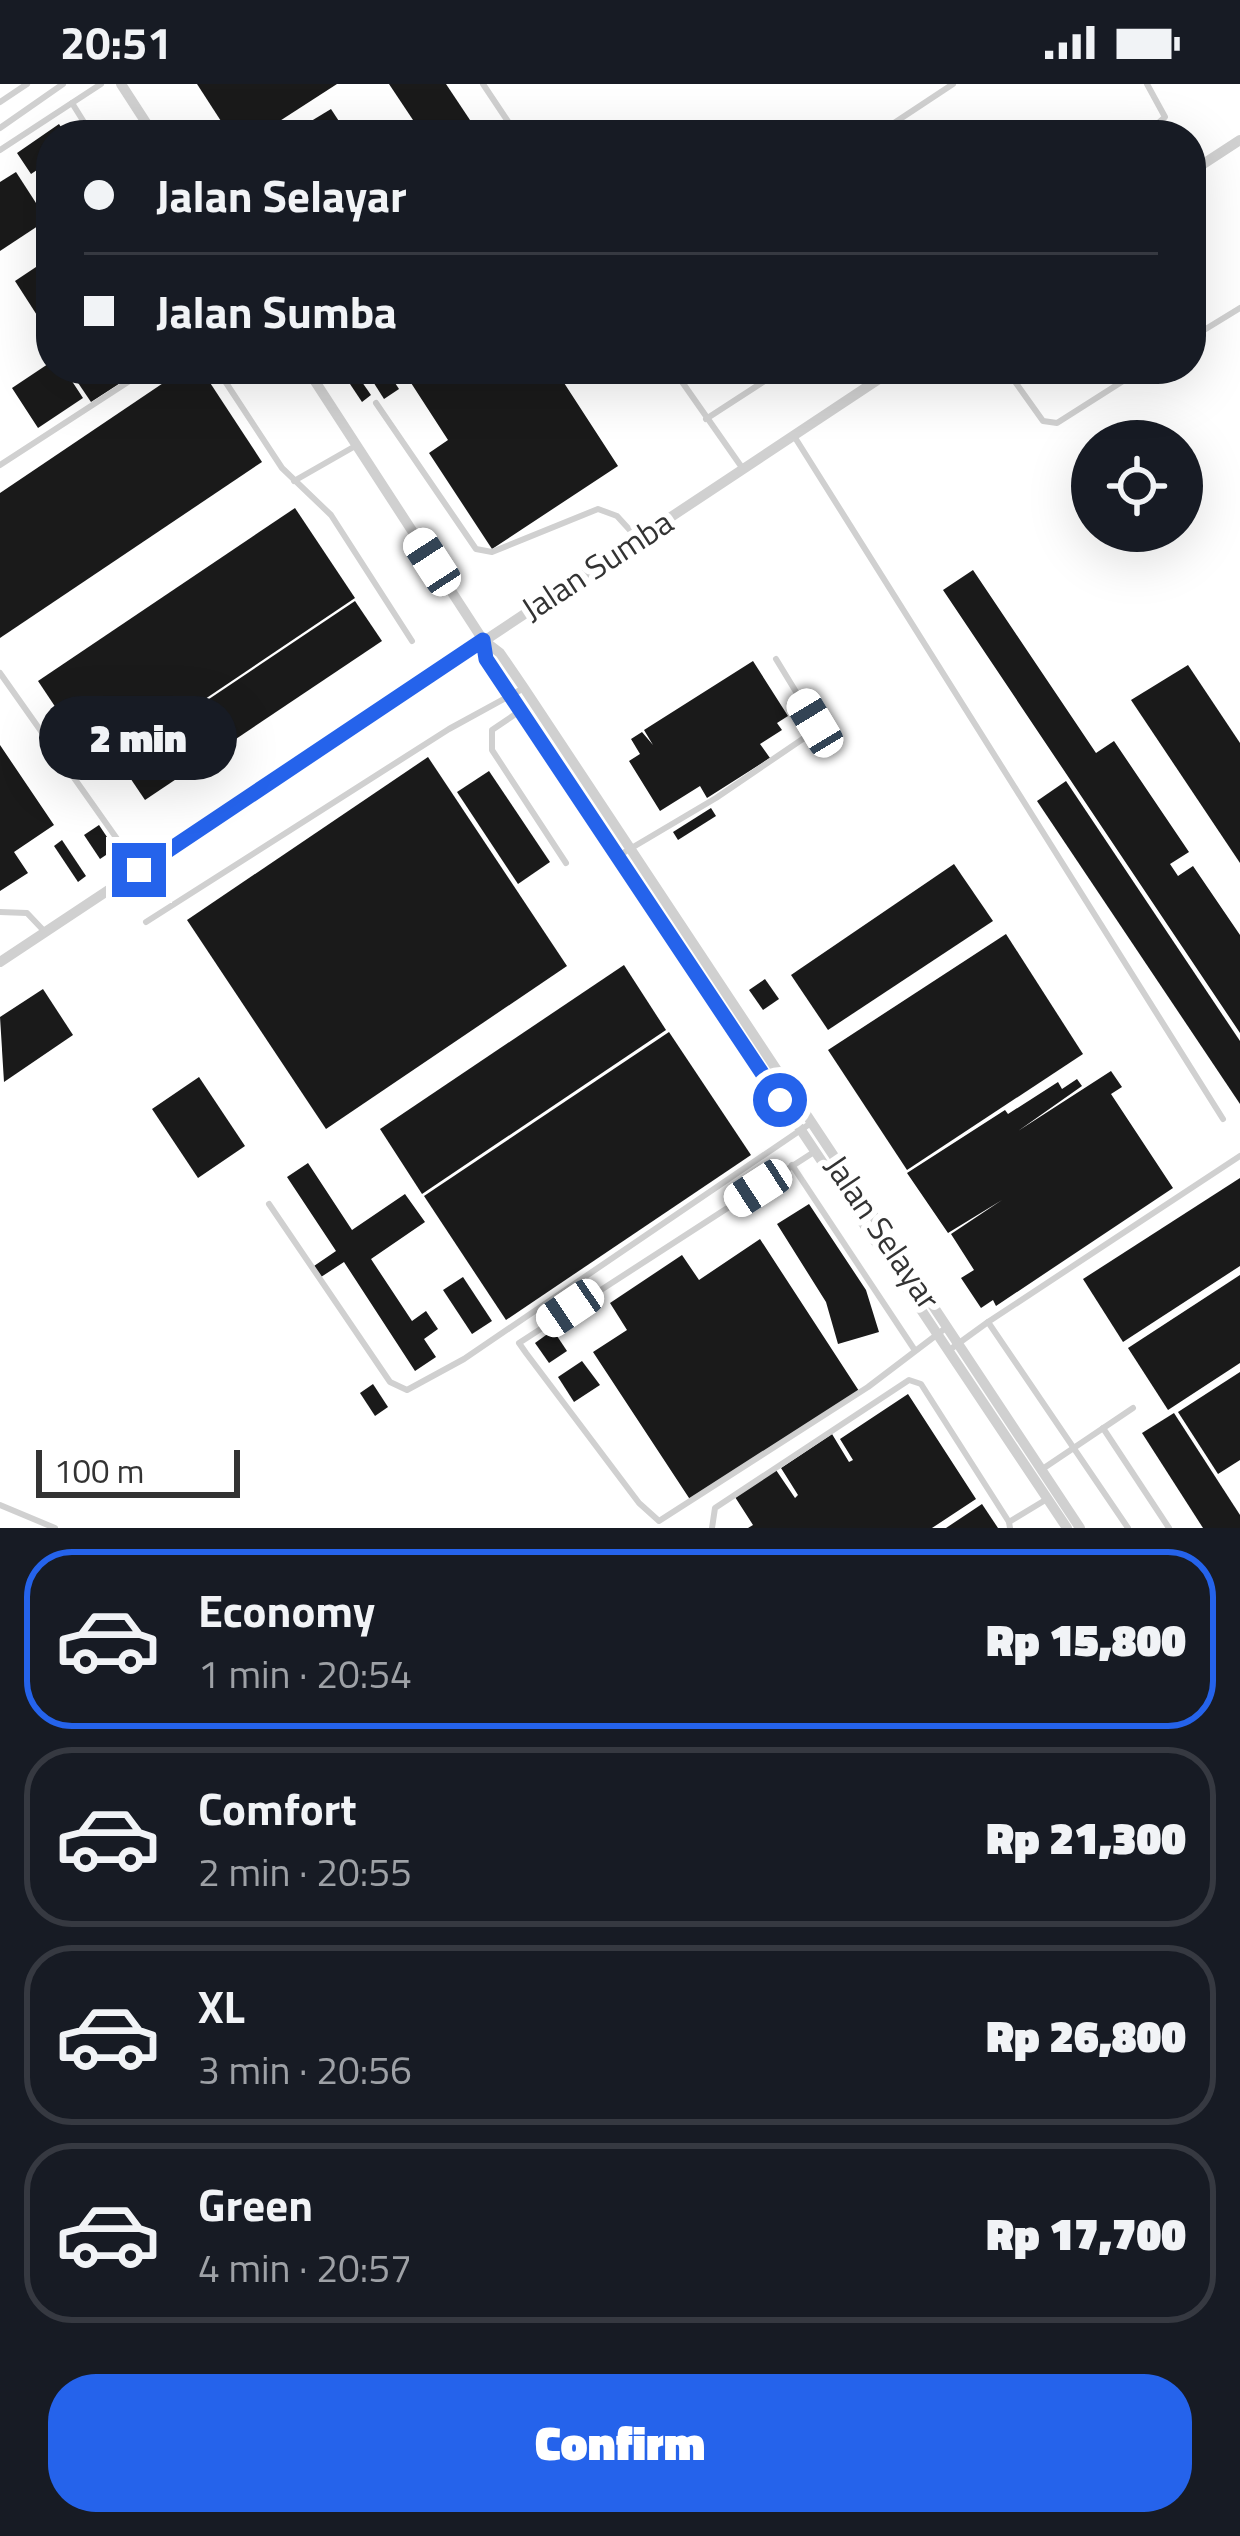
<!DOCTYPE html>
<html lang="en">
<head>
<meta charset="utf-8">
<style>
	body { margin:0; font-family:"Titillium Web",sans-serif; background:#242831; color:#f1f3f6; height:100vh; display:flex; flex-direction:column; font-size:45px; white-space:nowrap }
	* { box-sizing:border-box; margin:0 }
	p { font-size:39px; color:#9ea1a6 }
	.icon { flex:none; width:66px; height:66px; fill:none; stroke:currentColor; stroke-width:2; stroke-linecap:round; stroke-linejoin:round }
	.map { position:relative; height:1444px; overflow:hidden }
	.details { display:flex; flex-direction:column; background:#171b24; flex:1 }
	.details>* { flex:none }
	.top-card { position:absolute; left:36px; top:36px; width:1170px; height:264px; border-radius:48px; box-shadow:0 12px 48px #0002; display:grid; align-content:center; height:264px; padding:0 48px; background:#171b24 }
	.tools { position:absolute; left:1071px; top:336px; display:grid; gap:24px }
	.tools a { display:grid; place-items:center; width:132px; height:132px; border-radius:50%; background:#171b24; box-shadow:0 12px 48px #0002; font-size:60px }
	.scale { position:absolute; left:36px; bottom:30px; width:204px; box-sizing:border-box; padding-left:12px; border:6px solid #333; border-top:0; font-size:33px; line-height:42px; white-space:nowrap; color:#333; -webkit-text-stroke:9px #fff; paint-order:stroke }
	.end { position:absolute; width:54px; height:54px; margin:-27px; border:15px solid #2563eb; background:#fff; box-shadow:0 0 0 6px #fff }
	.from { border-radius:50% }
	.bubble { position:absolute; height:84px; border-radius:42px; background:#171b24; box-shadow:0 12px 48px #0002; font-size:39px; font-weight:800; line-height:84px; text-align:center }
	.car { position:absolute; width:36px; height:72px; margin:-36px -18px; border-radius:15px; box-shadow:0 0 9px 3px #0007; background:linear-gradient(#fff 24%,#345 0 40%,#fff 0 76%,#345 0 86%,#fff 0) }
	.top-card b { display:flex; align-items:center; gap:42px; height:114px; font-size:45px }
	.top-card b+b { border-top:3px solid #363941 }
	.top-card i { width:30px; height:30px; background:#f1f3f6 }
	ul { padding:21px 0 0; list-style:none }
	li { display:flex; align-items:center; gap:36px; height:180px; margin:0 24px 18px; padding:0 24px; border:6px solid #363941; border-radius:48px }
	li div { flex:1 }
	li b { display:block; font-size:45px }
	li em { font-style:normal; font-weight:800 }
	li.on { border-color:#2563eb }
	li>.icon { width:108px; height:108px; stroke-width:1.5 }
	.button { display:flex; gap:24px; margin-top:auto; padding:24px 48px }
	.button a { flex:1; height:138px; border-radius:48px; background:#2563eb; color:#fff; font-size:48px; font-weight:800; line-height:138px; text-align:center }
	.status { display:flex; justify-content:space-between; align-items:center; height:84px; padding:0 60px; background:#171b24; direction:ltr }
	.status svg { height:33px; fill:currentColor }
	.map>svg:first-child { display:block }
</style>
</head>
<body>
<div class="status"><b>20:51</b><svg viewBox="0 0 49 12"><path d="M0 12V9h3v3zM5 12V6h3v6zM10 12V3h3v9zM15 12V0h3v12zM26 1h20v11H26zM47 4h2v5h-2z"/></svg></div>
<div class="map">
<svg width="1240" height="1444" viewBox="0 0 1240 1444">
	<rect width="100%" height="100%" fill="#fff"/>
	<!-- building -->
	<g fill="#1a1a1a">
		<polygon points="197,0 337,0 258,51 230,51"/>
		<polygon points="389,0 446,0 480,51 423,51"/>
		<polygon points="331,25 348,51 289,51 298,45"/>
		<polygon points="59,40 66,51 51,51 51,99 40,84 31,90 17,69"/>
		<polygon points="16,88 47,136 0,167 0,98"/>
		<polygon points="51,173 51,253 15,197"/>
		<polygon points="51,278 51,285 64,285 83,314 38,344 12,304"/>
		<polygon points="142,285 91,318 70,287 73,285"/>
		<polygon points="184,285 201,285 262,378 0,554 0,409"/>
		<polygon points="340,285 353,285 371,311 362,318"/>
		<polygon points="365,285 386,285 399,305 384,315"/>
		<polygon points="402,285 555,285 618,382 492,465 429,369 448,356"/>
		<polygon points="295,424 355,514 98,687 38,597"/>
		<polygon points="973,486 1096,669 1114,657 1189,768 1170,780 1178,792 1193,782 1240,851 1240,949 943,506"/>
		<polygon points="355,517 382,557 145,716 118,676"/>
		<polygon points="753,577 788,632 777,639 782,646 760,660 770,674 707,714 700,702 660,727 629,677 640,670 631,655 642,648 653,661 644,646"/>
		<polygon points="1188,581 1240,659 1240,779 1131,616"/>
		<polygon points="0,661 54,741 14,768 28,789 0,807"/>
		<polygon points="428,673 567,882 326,1045 187,836"/>
		<polygon points="489,687 550,778 518,800 457,708"/>
		<polygon points="1066,697 1240,957 1240,1020 1037,717"/>
		<polygon points="711,724 716,732 678,756 673,748"/>
		<polygon points="99,741 115,765 100,775 84,751"/>
		<polygon points="62,756 86,792 78,798 54,762"/>
		<polygon points="954,780 993,837 828,946 791,891"/>
		<polygon points="1006,850 1083,970 907,1086 828,966"/>
		<polygon points="624,881 666,946 422,1110 380,1045"/>
		<polygon points="765,895 779,915 763,926 749,906"/>
		<polygon points="43,905 73,951 4,998 0,933"/>
		<polygon points="669,948 751,1071 506,1236 424,1112"/>
		<polygon points="1111,987 1122,1003 1111,1010 1173,1104 996,1222 993,1216 981,1224 961,1194 974,1186 951,1150 1002,1116 948,1149 907,1089 1005,1026 1008,1030 1058,998 1062,1005 1077,995 1082,1002 1018,1047"/>
		<polygon points="199,993 245,1062 198,1094 152,1025"/>
		<polygon points="308,1079 352,1146 405,1110 425,1138 371,1175 412,1237 426,1227 438,1245 424,1255 436,1273 415,1287 344,1178 321,1193 314,1182 336,1167 287,1093"/>
		<polygon points="1240,1094 1240,1182 1123,1258 1083,1195"/>
		<polygon points="809,1120 866,1206 879,1248 838,1260 826,1218 777,1140"/>
		<polygon points="760,1155 859,1307 691,1417 593,1268 627,1246 610,1219 682,1171 699,1196"/>
		<polygon points="1240,1191 1240,1279 1168,1326 1128,1264"/>
		<polygon points="463,1193 492,1237 472,1250 443,1206"/>
		<polygon points="553,1246 567,1267 549,1279 535,1259"/>
		<polygon points="582,1277 600,1301 574,1318 558,1293"/>
		<polygon points="1240,1288 1240,1376 1218,1390 1178,1328"/>
		<polygon points="373,1300 388,1323 375,1332 360,1309"/>
		<polygon points="908,1310 976,1415 932,1444 748,1444 753,1441 735,1413 776,1386 795,1414 798,1411 781,1384 832,1350 849,1378 853,1376 840,1355"/>
		<polygon points="1174,1329 1240,1431 1240,1444 1203,1444 1142,1349"/>
		<polygon points="982,1420 998,1444 946,1444"/>
	</g>
	<g fill="none" stroke-linecap="round" stroke-linejoin="round">
		<!-- service -->
		<g stroke="#d0d0d0" stroke-width="6">
			<polyline points="483,0 517,51"/>
			<polyline points="0,18 27,0"/>
			<polyline points="72,19 92,51"/>
			<polyline points="891,41 953,0"/>
			<polyline points="0,44 63,0"/>
			<polyline points="1145,51 1165,33 1147,0"/>
			<polyline points="0,66 101,0"/>
			<polyline points="1191,254 1240,224"/>
			<polyline points="217,285 282,384 331,431 412,557"/>
			<polyline points="673,285 743,385"/>
			<polyline points="1006,285 1043,337 1057,339 1142,285"/>
			<polyline points="376,319 476,465 492,468 598,425 617,432 638,455"/>
			<polyline points="706,335 783,285"/>
			<polyline points="794,352 1223,1035"/>
			<polyline points="0,381 148,285"/>
			<polyline points="294,397 357,361"/>
			<polyline points="0,589 139,786"/>
			<polyline points="520,627 492,646 492,666 566,779"/>
			<polyline points="618,772 716,714 813,648 815,639 776,575"/>
			<polyline points="0,828 27,829 45,848"/>
			<polyline points="146,838 449,645 524,604"/>
			<polyline points="814,1068 519,1259 526,1269 639,1419 659,1437 868,1303 947,1243"/>
			<polyline points="792,1081 914,1265"/>
			<polyline points="269,1120 390,1298 407,1306 464,1275 811,1039"/>
			<polyline points="948,1267 988,1238"/>
			<polyline points="1103,1344 1169,1444"/>
			<polyline points="1041,1386 1133,1324"/>
			<polyline points="0,1421 55,1444"/>
			<polyline points="712,1444 715,1424 909,1296 921,1300 1009,1438"/>
			<polyline points="1010,1444 1009,1438 1047,1415"/>
			<polyline points="1128,1444 988,1238 1240,1072"/>
		</g>
		<!-- minor -->
		<g stroke="#d0d0d0" stroke-width="10">
			<polyline points="121,0 154,51"/>
			<polyline points="1191,88 1240,56"/>
			<polyline points="307,285 483,556"/>
			<polyline points="0,878 894,285"/>
			<polyline points="1067,1444 486,575 483,556 500,569 524,604 1080,1444"/>
		</g>
	</g>
	<g fill="none" stroke-linecap="round" stroke-linejoin="round">
		<!-- route -->
		<polyline stroke="#2563eb" stroke-width="15" points="139,786 483,556 486,575 780,1016"/>
	</g>
	<g text-anchor="middle" dominant-baseline="central" stroke-width="12" stroke-linejoin="round" paint-order="stroke">
		<!-- street labels -->
		<g font-size="33" fill="#333" stroke="#fff">
			<text transform="translate(597 481) rotate(-33)">Jalan Sumba</text>
			<text transform="translate(883 1148) rotate(56)">Jalan Selayar</text>
		</g>
	</g>
</svg>
<div class="tools">
<a><svg class="icon" aria-label="locate" viewBox="0 0 24 24"><circle cx="12" cy="12" r="6"/><path d="M12 2v4M12 18v4M2 12h4M18 12h4"/></svg></a>
</div>
<div class="scale">100 m</div>
<i class="end from" style="left:780px;top:1016px"></i>
<i class="end" style="left:139px;top:786px"></i>
<div class="bubble" style="left:39px;top:612px;width:198px">2 min</div>
<i class="car" style="left:432px;top:478px;rotate:327deg"></i>
<i class="car" style="left:815px;top:639px;rotate:329deg"></i>
<i class="car" style="left:758px;top:1104px;rotate:237deg"></i>
<i class="car" style="left:570px;top:1224px;rotate:236deg"></i>
<div class="top-card">
<b><i class="from"></i>Jalan Selayar</b>
<b><i></i>Jalan Sumba</b>
</div>
</div>
<section class="details">
<ul>
<li class="on"><svg class="icon" aria-label="car" viewBox="0 0 24 24"><path d="M5 17H2v-5l4-1 3-4h7l3 4 3 1v5h-3M9 17h6M6 11h13"/><circle cx="7" cy="17" r="2"/><circle cx="17" cy="17" r="2"/></svg><div><b>Economy</b><p>1 min · 20:54</p></div><em>Rp 15,800</em></li>
<li><svg class="icon" aria-label="car" viewBox="0 0 24 24"><path d="M5 17H2v-5l4-1 3-4h7l3 4 3 1v5h-3M9 17h6M6 11h13"/><circle cx="7" cy="17" r="2"/><circle cx="17" cy="17" r="2"/></svg><div><b>Comfort</b><p>2 min · 20:55</p></div><em>Rp 21,300</em></li>
<li><svg class="icon" aria-label="car" viewBox="0 0 24 24"><path d="M5 17H2v-5l4-1 3-4h7l3 4 3 1v5h-3M9 17h6M6 11h13"/><circle cx="7" cy="17" r="2"/><circle cx="17" cy="17" r="2"/></svg><div><b>XL</b><p>3 min · 20:56</p></div><em>Rp 26,800</em></li>
<li><svg class="icon" aria-label="car" viewBox="0 0 24 24"><path d="M5 17H2v-5l4-1 3-4h7l3 4 3 1v5h-3M9 17h6M6 11h13"/><circle cx="7" cy="17" r="2"/><circle cx="17" cy="17" r="2"/></svg><div><b>Green</b><p>4 min · 20:57</p></div><em>Rp 17,700</em></li>
</ul>
<div class="button"><a>Confirm</a></div>
</section>
</body>
</html>
